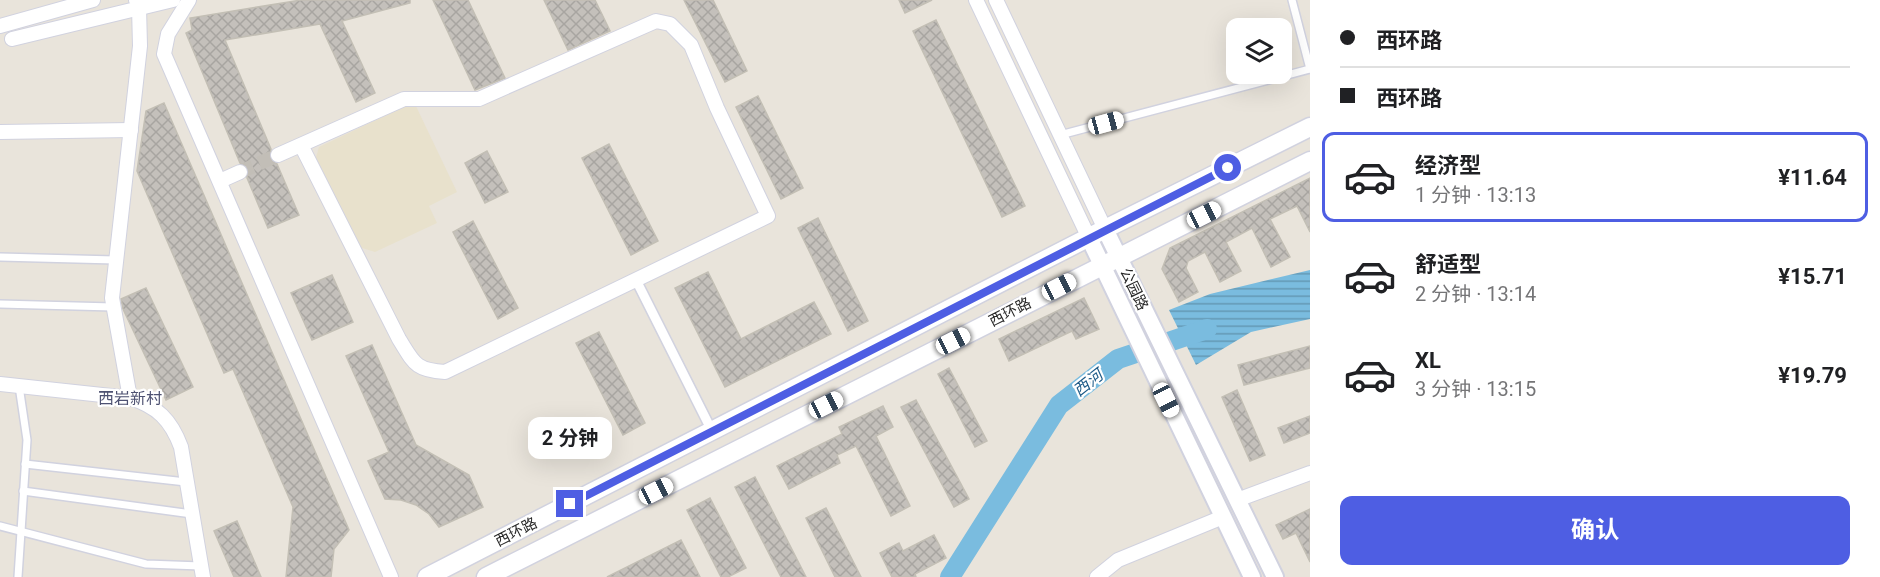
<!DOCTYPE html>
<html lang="zh">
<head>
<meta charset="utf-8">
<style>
	body { margin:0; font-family:Roboto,"Noto Sans SC",sans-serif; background:#f6f6f6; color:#202124; height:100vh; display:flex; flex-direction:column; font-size:22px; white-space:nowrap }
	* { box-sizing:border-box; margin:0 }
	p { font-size:20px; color:#757577 }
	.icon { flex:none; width:33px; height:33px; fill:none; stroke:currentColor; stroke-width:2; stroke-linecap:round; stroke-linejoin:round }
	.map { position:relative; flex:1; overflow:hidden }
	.panel { display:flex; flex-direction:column; background:#fff; width:570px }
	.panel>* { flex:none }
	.guide { display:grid; align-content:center; height:132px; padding:0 30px; background:#fff }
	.tools { position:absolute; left:1226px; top:18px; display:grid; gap:12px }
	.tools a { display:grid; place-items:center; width:66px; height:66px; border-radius:12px; background:#fff; box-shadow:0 6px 24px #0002; font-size:30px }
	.end { position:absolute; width:27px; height:27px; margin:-14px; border:8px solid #4e5ee3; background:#fff; box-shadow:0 0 0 3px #fff }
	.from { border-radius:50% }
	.bubble { position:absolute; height:42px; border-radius:12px; background:#fff; box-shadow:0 6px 24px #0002; font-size:20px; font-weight:700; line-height:42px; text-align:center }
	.car { position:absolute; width:18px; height:36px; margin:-18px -9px; border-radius:8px; box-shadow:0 0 4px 2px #0007; background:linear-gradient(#fff 24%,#345 0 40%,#fff 0 76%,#345 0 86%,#fff 0) }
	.guide b { display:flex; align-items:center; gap:21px; height:57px; font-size:22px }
	.guide b+b { border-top:2px solid #e0e0e0 }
	.guide i { width:15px; height:15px; background:#202124 }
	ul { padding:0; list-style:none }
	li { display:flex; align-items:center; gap:18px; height:90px; margin:0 12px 9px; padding:0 18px; border:3px solid transparent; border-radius:12px }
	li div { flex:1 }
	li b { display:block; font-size:22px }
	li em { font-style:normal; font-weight:700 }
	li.selected { border-color:#4e5ee3 }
	li>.icon { width:54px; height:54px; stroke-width:1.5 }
	.action { display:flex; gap:12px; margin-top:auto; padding:12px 30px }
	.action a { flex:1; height:69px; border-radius:12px; background:#4e5ee3; color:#fff; font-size:24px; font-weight:700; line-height:69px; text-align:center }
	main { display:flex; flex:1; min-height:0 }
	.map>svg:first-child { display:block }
</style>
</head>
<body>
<main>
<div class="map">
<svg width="1310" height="577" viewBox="0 0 1310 577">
	<defs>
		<pattern id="water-rules" width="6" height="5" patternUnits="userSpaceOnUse" patternTransform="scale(1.5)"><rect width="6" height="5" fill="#7abcdf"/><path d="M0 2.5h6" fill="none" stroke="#6499b5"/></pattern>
		<pattern id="building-cross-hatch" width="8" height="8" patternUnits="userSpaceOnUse" patternTransform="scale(1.5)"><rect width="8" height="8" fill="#c4c0bb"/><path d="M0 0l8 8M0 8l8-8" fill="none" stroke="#a8a5a1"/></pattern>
	</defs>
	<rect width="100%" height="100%" fill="#e9e4db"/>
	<!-- education -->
	<polygon fill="#e8e1cc" points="414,102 457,192 429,206 437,223 375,252 359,247 315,161 319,147"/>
	<!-- water -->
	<polygon fill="url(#water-rules)" points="1310,270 1310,319 1251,332 1196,365 1169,310 1210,294"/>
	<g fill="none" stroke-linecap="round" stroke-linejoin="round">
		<!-- river -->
		<polyline stroke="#7abcdf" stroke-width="20" points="950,577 1059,405 1118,359 1207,329"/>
	</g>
	<!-- building -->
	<g fill="url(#building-cross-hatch)" stroke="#c3bfb5" stroke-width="1.5">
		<polygon points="301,0 410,0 410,3 342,21 375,93 356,102 320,24 225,40 271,149 270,158 277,164 299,215 268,228 247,178 248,169 240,163 186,33 192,30 190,18"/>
		<polygon points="433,0 468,0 505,78 475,90"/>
		<polygon points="544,0 595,0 610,31 568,50"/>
		<polygon points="684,0 713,0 747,71 725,82"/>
		<polygon points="899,0 932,0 905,13"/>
		<polygon points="936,20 1025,206 1002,217 913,31"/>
		<polygon points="758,96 803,188 781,199 736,107"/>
		<polygon points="164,103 349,530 334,549 331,577 286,577 293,507 233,369 224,373 137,171 146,111"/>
		<polygon points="609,144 658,241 631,255 582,158"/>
		<polygon points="487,151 508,192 485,203 465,163"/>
		<polygon points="1310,178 1310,232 1297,206 1270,219 1290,257 1271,267 1252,228 1226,242 1241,271 1220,282 1205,252 1188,261 1186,268 1198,292 1179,302 1162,269 1170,248"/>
		<polygon points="818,218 868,321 848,331 798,228"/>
		<polygon points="473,221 518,308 498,319 453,232"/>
		<polygon points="708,272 741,339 814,302 831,334 725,387 675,288"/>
		<polygon points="332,275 353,322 312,340 291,293"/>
		<polygon points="146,288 193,387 166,400 123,309 121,299"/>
		<polygon points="1084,298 1099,329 1076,339 1072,331 1009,361 999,339"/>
		<polygon points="599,332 645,423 623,435 576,343"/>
		<polygon points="372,345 416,445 469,475 483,507 439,527 429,514 416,505 401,500 385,499 368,461 389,452 346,356"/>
		<polygon points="1310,346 1310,368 1244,385 1238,365"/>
		<polygon points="949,368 987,441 975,447 938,374"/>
		<polygon points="1237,390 1265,455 1250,461 1222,397"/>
		<polygon points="916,400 969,499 954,507 901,407"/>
		<polygon points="883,406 893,427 876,436 910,506 891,516 856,446 837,455 840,463 789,489 777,466 842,434 839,427"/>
		<polygon points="1310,416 1310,433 1284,443 1278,428"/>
		<polygon points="755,477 806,577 781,577 735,487"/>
		<polygon points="710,498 746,568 728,577 721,577 687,510"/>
		<polygon points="826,508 861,577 835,577 806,518"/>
		<polygon points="1310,509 1310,562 1296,533 1283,539 1276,525"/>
		<polygon points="237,521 261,577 234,577 214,531"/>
		<polygon points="934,535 946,558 915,574 916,577 892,577 880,553 899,543 903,551"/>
		<polygon points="681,540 700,577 607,577"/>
	</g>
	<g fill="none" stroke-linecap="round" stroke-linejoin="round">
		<!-- minor-tunnel -->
		<polyline stroke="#c2beb7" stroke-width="14" stroke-dasharray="14 7" stroke-linecap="butt" points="240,172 278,155"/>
		<!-- service casing -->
		<g stroke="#d1d2df" stroke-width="10">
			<g id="service">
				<polyline points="1292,0 1310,69"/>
				<polyline points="1060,135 1310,69"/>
				<polyline points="0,257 115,260"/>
				<polyline points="0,304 113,307"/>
				<polyline points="25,464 186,482"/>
				<polyline points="23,491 192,514"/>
				<polyline points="0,526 146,564 201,566"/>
				<polyline points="18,577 27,440 19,386"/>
			</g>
		</g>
		<!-- pedestrian casing -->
		<g stroke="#d1d2df" stroke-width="12">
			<polyline id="pedestrian" points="636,280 712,431"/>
		</g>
		<!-- minor casing -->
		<g stroke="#d1d2df" stroke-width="16">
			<g id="minor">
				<polyline points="189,0 168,34 164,54 391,577"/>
				<polyline points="976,0 1089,238"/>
				<polyline points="996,0 1105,229"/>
				<polyline points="0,26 93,0"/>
				<polyline points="12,39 173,0"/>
				<polyline points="0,132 131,130"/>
				<path d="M278 155 404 99H479L656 21 670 24 691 45 717 108 768 216 445 372C415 370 414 363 399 339L301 145"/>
				<polyline points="220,181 240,172"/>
				<path d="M0 384 130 398C157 406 171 420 181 447L203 577"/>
				<polyline points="130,398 112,298 140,46 139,7 136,0"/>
				<polyline points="1237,500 1310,473"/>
				<polyline points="1097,577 1118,560 1223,517"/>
			</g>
		</g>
		<!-- tertiary casing -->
		<g stroke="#d1d2df" stroke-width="20">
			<g id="tertiary">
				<polyline points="1105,229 1275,577"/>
				<polyline points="1089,238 1252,577"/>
			</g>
		</g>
		<!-- secondary casing -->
		<g stroke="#d1d2df" stroke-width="21">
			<g id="secondary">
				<polyline points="427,577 1105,229 1310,127"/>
				<polyline points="486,577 1310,161"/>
			</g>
		</g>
		<!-- service -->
		<use href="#service" stroke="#fff" stroke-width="7"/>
		<!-- pedestrian -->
		<use href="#pedestrian" stroke="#fff" stroke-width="9"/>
		<!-- minor -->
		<use href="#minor" stroke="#fff" stroke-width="14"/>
		<!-- tertiary -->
		<use href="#tertiary" stroke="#fff" stroke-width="16"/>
		<!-- secondary -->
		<use href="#secondary" stroke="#fff" stroke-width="18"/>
	</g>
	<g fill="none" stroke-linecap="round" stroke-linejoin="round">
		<!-- route -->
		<polyline stroke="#4e5ee3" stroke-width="8" points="570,504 1228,168"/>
	</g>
	<g text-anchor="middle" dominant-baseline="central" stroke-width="4.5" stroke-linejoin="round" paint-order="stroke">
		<!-- street labels -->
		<g font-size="15" fill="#282828" stroke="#fff">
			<text transform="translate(1134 289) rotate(64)">公园路</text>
			<text transform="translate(1010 312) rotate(-27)">西环路</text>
			<text transform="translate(516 532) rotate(-27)">西环路</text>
		</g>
		<!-- water labels -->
		<g font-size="16" font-style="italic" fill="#1d5a87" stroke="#fff">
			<text transform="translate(1088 383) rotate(-38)">西河</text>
		</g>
		<!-- neighbourhood labels -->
		<g font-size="16" fill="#4e5272" stroke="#fff">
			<text x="130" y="398">西岩新村</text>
		</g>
	</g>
</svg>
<div class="tools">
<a><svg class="icon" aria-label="layers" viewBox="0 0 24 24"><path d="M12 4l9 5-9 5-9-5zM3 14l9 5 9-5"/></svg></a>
</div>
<i class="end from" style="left:1228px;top:168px"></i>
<i class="end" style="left:570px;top:504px"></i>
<div class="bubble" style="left:528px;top:417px;width:84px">2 分钟</div>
<i class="car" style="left:1106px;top:123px;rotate:75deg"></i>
<i class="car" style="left:1204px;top:215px;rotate:63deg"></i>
<i class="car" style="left:1059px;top:287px;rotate:63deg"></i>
<i class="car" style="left:953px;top:341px;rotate:63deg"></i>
<i class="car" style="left:1166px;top:400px;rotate:154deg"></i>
<i class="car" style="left:826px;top:405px;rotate:63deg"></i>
<i class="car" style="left:656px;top:491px;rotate:63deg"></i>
</div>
<section class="panel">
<div class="guide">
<b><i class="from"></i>西环路</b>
<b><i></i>西环路</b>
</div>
<ul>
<li class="selected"><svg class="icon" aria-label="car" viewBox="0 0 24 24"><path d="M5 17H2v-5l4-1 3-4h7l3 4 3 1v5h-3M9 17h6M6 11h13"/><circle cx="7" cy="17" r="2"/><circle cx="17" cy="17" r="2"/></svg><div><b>经济型</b><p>1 分钟 · 13:13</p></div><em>¥11.64</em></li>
<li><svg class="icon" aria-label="car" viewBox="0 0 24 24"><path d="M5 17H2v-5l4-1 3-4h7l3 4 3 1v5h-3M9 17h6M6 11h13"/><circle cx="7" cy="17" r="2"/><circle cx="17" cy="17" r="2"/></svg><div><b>舒适型</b><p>2 分钟 · 13:14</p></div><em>¥15.71</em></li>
<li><svg class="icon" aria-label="car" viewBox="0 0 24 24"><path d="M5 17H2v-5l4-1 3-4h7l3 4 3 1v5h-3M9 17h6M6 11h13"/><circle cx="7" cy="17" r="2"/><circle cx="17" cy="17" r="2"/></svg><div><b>XL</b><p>3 分钟 · 13:15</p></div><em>¥19.79</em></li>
</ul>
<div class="action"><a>确认</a></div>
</section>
</main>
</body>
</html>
